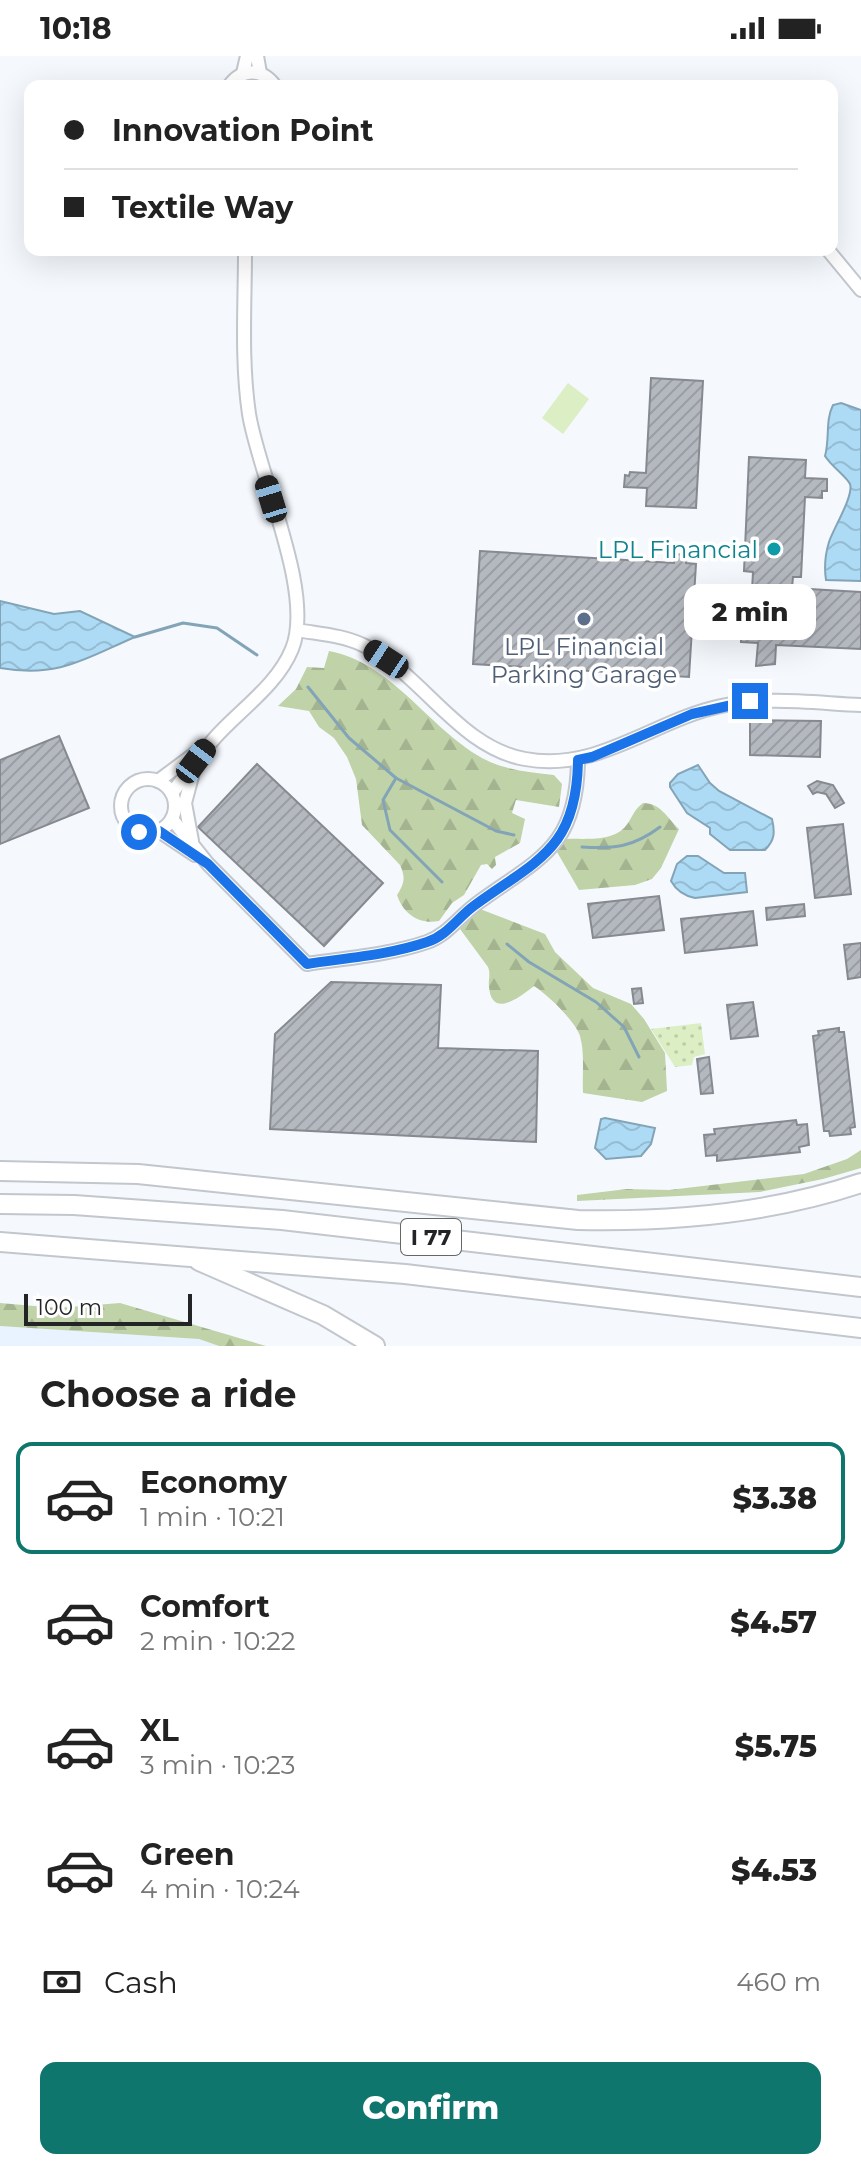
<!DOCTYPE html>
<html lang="en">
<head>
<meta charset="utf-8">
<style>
	body { margin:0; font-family:Montserrat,sans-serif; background:#f6f6f6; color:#222; height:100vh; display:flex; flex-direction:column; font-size:30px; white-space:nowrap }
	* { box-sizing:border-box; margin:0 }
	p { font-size:26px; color:#767676 }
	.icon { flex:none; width:44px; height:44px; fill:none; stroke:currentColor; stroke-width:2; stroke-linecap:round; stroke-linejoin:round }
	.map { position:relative; height:1290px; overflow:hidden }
	.side { display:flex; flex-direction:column; background:#fff; flex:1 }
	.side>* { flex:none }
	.hud { position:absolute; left:24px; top:24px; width:814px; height:176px; border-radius:16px; box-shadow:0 8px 32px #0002; display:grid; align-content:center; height:176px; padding:0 40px; background:#fff }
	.scale { position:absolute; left:24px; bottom:20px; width:168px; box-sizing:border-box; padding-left:8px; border:4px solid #222426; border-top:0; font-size:22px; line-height:28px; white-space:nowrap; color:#222426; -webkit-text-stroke:6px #fff; paint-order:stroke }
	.end { position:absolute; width:36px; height:36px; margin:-18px; border:10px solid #1a73e8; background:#fff; box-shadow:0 0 0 4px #fff }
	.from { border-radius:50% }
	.bubble { position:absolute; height:56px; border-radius:16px; background:#fff; box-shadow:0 8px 32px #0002; font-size:26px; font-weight:800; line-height:56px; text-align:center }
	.car { position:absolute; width:24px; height:48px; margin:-24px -12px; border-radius:10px; box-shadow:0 0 6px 2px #0007; background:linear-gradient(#222 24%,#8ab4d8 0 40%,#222 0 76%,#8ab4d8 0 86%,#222 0) }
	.hud b { display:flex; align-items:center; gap:28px; height:76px; font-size:30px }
	.hud b+b { border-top:2px solid #e0e0e0 }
	.hud i { width:20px; height:20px; background:#222 }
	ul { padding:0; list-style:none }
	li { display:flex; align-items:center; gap:24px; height:112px; margin:0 16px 12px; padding:0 24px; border:4px solid transparent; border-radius:16px }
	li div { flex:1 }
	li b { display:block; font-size:30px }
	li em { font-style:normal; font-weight:800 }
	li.active { border-color:#0f766e }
	li>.icon { width:72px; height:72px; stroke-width:1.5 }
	h2 { padding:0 40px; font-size:36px; line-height:96px }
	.pay { display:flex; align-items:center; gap:20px; height:88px; padding:0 40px; font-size:30px }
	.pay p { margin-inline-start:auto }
	.cta { display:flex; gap:16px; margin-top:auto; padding:16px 40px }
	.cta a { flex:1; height:92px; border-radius:16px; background:#0f766e; color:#fff; font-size:32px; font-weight:800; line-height:92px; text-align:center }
	.status { display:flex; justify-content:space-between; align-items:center; height:56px; padding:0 40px; background:#fff; direction:ltr }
	.status svg { height:22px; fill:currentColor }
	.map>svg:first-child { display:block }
</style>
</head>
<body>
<div class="status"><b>10:18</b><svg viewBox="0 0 49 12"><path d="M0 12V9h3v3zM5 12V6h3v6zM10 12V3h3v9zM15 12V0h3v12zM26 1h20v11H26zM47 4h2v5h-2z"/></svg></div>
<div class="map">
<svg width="861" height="1290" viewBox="0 0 861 1290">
	<defs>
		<pattern id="forest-firs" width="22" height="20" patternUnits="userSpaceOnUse" patternTransform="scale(2)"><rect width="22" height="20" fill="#c0d2a8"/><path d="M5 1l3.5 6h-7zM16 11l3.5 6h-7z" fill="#a5b490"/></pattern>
		<pattern id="park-dots" width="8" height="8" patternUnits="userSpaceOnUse" patternTransform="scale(2)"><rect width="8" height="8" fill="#dceec3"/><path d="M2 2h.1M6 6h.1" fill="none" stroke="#bccca7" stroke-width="1.8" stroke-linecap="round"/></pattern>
		<pattern id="water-waves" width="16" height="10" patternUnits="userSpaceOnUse" patternTransform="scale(2)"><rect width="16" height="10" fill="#addbf5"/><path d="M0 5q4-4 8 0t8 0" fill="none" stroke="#95bcd2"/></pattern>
		<pattern id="building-hatch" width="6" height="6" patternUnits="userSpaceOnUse" patternTransform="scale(2)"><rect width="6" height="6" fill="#b4b8bf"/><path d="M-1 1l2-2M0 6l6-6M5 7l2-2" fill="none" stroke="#9a9ea4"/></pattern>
	</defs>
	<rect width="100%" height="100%" fill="#f5f9fe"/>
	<!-- built -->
	<polygon fill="#e9f2ff" points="0,1270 199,1283 219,1290 0,1290"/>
	<!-- forest -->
	<g fill="url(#forest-firs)">
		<path d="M329 595C391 607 425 667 477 699 501 714 528 716 554 719L562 728 559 751 516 744 512 757 525 763 520 787 495 801 496 809 492 813 487 808 481 809 464 839 452 847 439 865C420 869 403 858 397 839 404 828 406 822 400 809L362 769 356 723 347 701 334 682 319 671 309 655 278 650 296 633 307 611 324 612Z"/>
		<path d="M643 747C661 747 667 762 679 773L661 812 652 823 635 829 579 834 557 796 566 783C586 782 615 787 628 767 634 758 634 754 643 747Z"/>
		<path d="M480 853 545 878 555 896 593 932 631 948 644 963 665 997 667 1035 642 1046 583 1037C582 1020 585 997 580 980 575 965 548 939 534 930 521 940 492 964 489 931 488 923 491 919 488 911L460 873Z"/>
		<polygon points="861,1094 861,1112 823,1123 760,1136 577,1145 577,1139 627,1133 669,1134 804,1118 847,1103"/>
		<polygon points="0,1247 57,1252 120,1247 266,1290 219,1290 199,1283 0,1270"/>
	</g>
	<!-- park -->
	<polygon fill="url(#park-dots)" points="701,967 705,998 694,1001 692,1009 675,1011 651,973"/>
	<!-- pitch -->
	<polygon fill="#dceec3" points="568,327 589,343 563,378 542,362"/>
	<!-- water -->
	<g fill="url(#water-waves)" stroke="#83a4b7" stroke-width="2">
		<path d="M841 347 861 354V525L826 524C824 511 825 499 829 486 833 473 854 440 850 428 847 421 831 410 825 400 830 382 825 365 833 349Z"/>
		<path d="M0 545 54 558 80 555 135 581C84 603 59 622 0 612Z"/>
		<path d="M698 709 710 727 719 735 772 763C775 776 775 784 765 794H730L710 778V772L687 757 670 731V727L678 718Z"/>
		<path d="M687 800H698L724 817H745L747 836 695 842C685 840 676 834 671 825L677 808Z"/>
		<polygon points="605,1062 655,1072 651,1088 641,1100 606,1103 595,1092 601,1063"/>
	</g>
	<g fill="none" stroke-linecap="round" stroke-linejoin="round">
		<!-- stream -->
		<g stroke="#83a4b7" stroke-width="3">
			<polyline points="135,581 183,567 217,572 257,599"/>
			<polyline points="308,631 349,682 396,722 496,775 514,779"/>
			<polyline points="396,722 383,744 390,774 442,826"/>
			<path d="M582 791C615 793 633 791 660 771"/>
			<polyline points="507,888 529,906 596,946 624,971 639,1001"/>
		</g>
	</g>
	<!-- building -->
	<g fill="url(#building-hatch)" stroke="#868a90" stroke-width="2">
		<polygon points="651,322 703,325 696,452 646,450 647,432 624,431 625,419 629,420 630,416 646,417"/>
		<polygon points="749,401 806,404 805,422 827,423 827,435 822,435 822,442 805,441 801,521 793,521 792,532 861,536 861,593 776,589 775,608 756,610 758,587 741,586 743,533 752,534 753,516 744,515"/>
		<polygon points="480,495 674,507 675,498 687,499 686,507 696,508 689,621 473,608"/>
		<polygon points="750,664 821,665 820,701 750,699"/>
		<polygon points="59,680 89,752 0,788 0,704"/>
		<polygon points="257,708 383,827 324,890 198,771"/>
		<polygon points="817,725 833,729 844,747 835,752 826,738 817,736 813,738 808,730"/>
		<polygon points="843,768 851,838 815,842 807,772"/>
		<polygon points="659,840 664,874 593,882 588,848"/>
		<polygon points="804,848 805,860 767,864 766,852"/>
		<polygon points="753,855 757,889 685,897 681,863"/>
		<polygon points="861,887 861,921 848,923 844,889"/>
		<polygon points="331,926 441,929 438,992 538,995 536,1086 270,1073 275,978"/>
		<polygon points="641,932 643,947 634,948 632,933"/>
		<polygon points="753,946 758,980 731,983 727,949"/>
		<polygon points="839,972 839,976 844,976 855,1071 850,1072 851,1078 830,1080 829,1075 824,1075 813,980 819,979 818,975"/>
		<polygon points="709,1001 713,1037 701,1038 697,1003"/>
		<polygon points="796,1064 797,1069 807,1068 809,1089 799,1091 800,1096 717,1105 717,1099 706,1100 704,1079 715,1078 714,1073"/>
	</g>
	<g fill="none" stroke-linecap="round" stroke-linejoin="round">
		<!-- minor casing -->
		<g stroke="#c2c6cd" stroke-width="16">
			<g id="minor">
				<polyline points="257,0 260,17"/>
				<polyline points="243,17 247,0"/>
				<path d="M229 30C242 12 262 12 275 30"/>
				<polyline points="828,194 861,234"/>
				<path d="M297 574C319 578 342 579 363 589 422 617 458 691 525 703 597 717 654 664 721 650 766 640 815 647 861 649"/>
				<circle cx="148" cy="750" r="27"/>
				<polyline points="158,725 201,693"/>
				<path d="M172 737C185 720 198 701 213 684 238 655 277 630 292 593 315 537 259 420 249 358 241 303 245 249 245 194"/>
				<path d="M172 763 208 808 307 908C346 902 389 899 427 886 447 879 458 862 475 849 537 803 577 794 578 704"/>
				<polyline points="159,775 195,799"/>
				<polyline points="192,785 185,747 194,713"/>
			</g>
		</g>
		<!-- highway casing -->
		<g stroke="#c2c6cd" stroke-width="22">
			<g id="highway">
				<path d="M0 1115 138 1118 578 1164C672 1166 772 1157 861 1127"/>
				<polyline points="0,1148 74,1149 282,1164 861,1231"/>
				<polyline points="0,1186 405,1218 861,1272"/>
				<polyline points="199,1205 323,1259 375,1290"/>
			</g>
		</g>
		<!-- minor -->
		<use href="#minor" stroke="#fff" stroke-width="12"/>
		<!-- highway -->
		<use href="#highway" stroke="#fff" stroke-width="18"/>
	</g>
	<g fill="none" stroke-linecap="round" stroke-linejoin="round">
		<!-- route -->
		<path stroke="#1a73e8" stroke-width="10" d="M139 776 147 777 159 775 208 808 307 908C346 902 389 899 427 886 448 879 458 861 475 849 537 804 577 793 578 704L592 701 692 658 750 645"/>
	</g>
	<!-- markers -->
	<circle fill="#0f9aa8" stroke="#fff" stroke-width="3" cx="774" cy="493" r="8"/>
	<circle fill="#5c6f8a" stroke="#fff" stroke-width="3" cx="584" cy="563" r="8"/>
	<g text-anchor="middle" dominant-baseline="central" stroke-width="7" stroke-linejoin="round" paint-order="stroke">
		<!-- shield labels -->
		<rect fill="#fff" stroke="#646667" stroke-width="2" x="401" y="1163" width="60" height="36" rx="6"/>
		<g font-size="22" font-weight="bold" fill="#222426">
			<text x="431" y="1181">I 77</text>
		</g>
		<!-- culture labels -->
		<g font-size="24" fill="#0d838f" stroke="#fff" text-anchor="end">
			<text x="758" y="493">LPL Financial</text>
		</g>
		<!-- service labels -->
		<g font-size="24" fill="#4e5e75" stroke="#fff">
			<text x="584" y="590">LPL Financial<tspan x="584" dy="28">Parking Garage</tspan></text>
		</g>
	</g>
</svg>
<div class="scale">100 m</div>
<i class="end from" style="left:139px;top:776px"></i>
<i class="end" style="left:750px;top:645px"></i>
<div class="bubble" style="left:684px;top:528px;width:132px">2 min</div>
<i class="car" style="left:271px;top:443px;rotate:343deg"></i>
<i class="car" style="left:386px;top:603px;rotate:303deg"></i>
<i class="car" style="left:196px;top:705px;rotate:37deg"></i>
<div class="hud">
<b><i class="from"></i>Innovation Point</b>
<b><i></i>Textile Way</b>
</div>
</div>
<section class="side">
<h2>Choose a ride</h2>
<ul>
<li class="active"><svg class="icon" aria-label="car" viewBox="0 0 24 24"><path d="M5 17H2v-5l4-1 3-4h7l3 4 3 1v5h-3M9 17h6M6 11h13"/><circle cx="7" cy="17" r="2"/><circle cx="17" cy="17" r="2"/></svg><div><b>Economy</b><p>1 min · 10:21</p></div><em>$3.38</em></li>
<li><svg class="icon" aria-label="car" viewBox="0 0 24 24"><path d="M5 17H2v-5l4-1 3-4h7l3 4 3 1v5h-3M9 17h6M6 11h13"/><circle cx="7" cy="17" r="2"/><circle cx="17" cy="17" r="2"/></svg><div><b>Comfort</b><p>2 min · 10:22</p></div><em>$4.57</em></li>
<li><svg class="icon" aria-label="car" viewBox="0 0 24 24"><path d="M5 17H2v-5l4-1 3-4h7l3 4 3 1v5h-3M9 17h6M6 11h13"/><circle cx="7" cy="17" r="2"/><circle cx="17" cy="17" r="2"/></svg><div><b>XL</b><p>3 min · 10:23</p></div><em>$5.75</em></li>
<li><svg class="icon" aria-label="car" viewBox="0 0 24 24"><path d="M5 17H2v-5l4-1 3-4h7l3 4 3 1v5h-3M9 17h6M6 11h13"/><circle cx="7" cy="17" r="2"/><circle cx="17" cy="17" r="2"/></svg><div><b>Green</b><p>4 min · 10:24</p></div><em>$4.53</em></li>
</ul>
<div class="pay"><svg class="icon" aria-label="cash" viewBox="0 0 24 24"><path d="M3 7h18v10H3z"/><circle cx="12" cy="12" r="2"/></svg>Cash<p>460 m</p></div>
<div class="cta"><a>Confirm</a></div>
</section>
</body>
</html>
